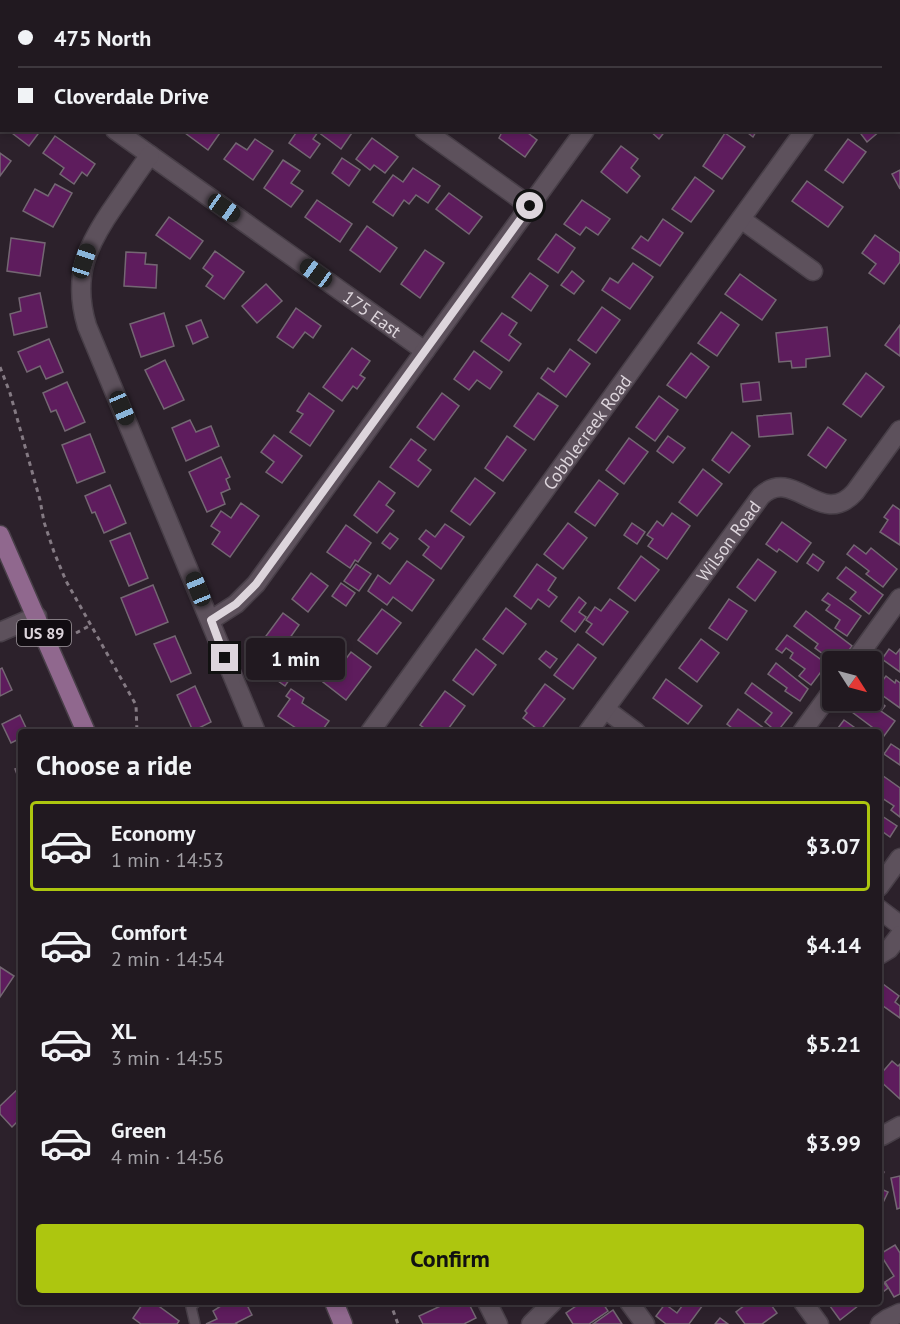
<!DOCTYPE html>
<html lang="en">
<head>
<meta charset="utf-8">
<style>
	body { margin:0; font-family:"PT Sans",sans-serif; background:#2d262d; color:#f1f3f6; height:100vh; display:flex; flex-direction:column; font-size:22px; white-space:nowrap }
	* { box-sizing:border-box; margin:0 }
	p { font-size:20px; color:#a2a0a5 }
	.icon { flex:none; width:33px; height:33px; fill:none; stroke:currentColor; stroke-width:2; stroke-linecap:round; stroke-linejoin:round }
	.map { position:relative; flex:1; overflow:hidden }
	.drawer { position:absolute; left:18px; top:729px; width:864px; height:576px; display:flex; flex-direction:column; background:#211920; border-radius:6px; box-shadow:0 3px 9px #0003,0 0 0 2px #3e383e }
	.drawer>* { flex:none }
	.top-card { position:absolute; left:0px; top:0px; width:900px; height:132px; box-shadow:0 3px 9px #0003,0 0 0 2px #3e383e; display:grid; align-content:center; height:132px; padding:0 18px; background:#211920 }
	.needle { width:39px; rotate:126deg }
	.buttons { position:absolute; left:822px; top:651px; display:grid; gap:12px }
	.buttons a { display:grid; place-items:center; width:60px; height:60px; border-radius:6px; background:#211920; box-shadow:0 3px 9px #0003,0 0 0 2px #3e383e; font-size:30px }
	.end { position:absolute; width:27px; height:27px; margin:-14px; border:8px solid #ddd5dc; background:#111; box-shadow:0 0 0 3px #111 }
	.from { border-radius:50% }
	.bubble { position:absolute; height:42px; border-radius:6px; background:#211920; box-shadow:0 3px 9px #0003,0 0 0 2px #3e383e; font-size:20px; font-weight:700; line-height:42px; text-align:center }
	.car { position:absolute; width:18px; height:36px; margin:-18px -9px; border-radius:8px; box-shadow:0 0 4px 2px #0007; background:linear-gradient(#222 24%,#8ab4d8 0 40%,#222 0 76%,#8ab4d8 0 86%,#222 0) }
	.top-card b { display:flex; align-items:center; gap:21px; height:57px; font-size:22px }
	.top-card b+b { border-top:2px solid #3e383e }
	.top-card i { width:15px; height:15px; background:#f1f3f6 }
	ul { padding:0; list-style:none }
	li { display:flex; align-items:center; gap:18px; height:90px; margin:0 12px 9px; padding:0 6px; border:3px solid transparent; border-radius:6px }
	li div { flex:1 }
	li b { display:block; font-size:22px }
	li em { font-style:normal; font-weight:700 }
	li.current { border-color:#adc60f }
	li>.icon { width:54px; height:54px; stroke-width:1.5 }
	h2 { padding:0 18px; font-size:27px; line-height:72px }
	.action { display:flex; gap:12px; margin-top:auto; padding:12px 18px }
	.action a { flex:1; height:69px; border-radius:6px; background:#adc60f; color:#111; font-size:24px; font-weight:700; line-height:69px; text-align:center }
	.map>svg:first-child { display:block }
</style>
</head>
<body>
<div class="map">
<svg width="900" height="1324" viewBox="0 0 900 1324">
	<rect width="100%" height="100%" fill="#2c212b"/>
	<!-- building -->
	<g fill="#5e1c5d" stroke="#746773" stroke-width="1.5">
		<polygon points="132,0 160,0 131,2"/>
		<polygon points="444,0 479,0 478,2"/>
		<polygon points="8,130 41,130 29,146"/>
		<polygon points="181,130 222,130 208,150"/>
		<polygon points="298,130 354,130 341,149 318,132 313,139 320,144 310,158 289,143"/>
		<polygon points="503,130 524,130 537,140 525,157 499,138"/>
		<polygon points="649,130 666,130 659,139"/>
		<polygon points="744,130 757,130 753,137"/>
		<polygon points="858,130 881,130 867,142"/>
		<polygon points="725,133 745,147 722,179 703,166"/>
		<polygon points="55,136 95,164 87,176 82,172 74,184 60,174 64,168 43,153"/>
		<polygon points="372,138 398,157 385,173 374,165 370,170 356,159"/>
		<polygon points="255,139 273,151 253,180 224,159 236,143 247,150"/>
		<polygon points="848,139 866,152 843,183 825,170"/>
		<polygon points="621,146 638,159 631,168 640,176 627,193 601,172"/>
		<polygon points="0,153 11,161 0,176"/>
		<polygon points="342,158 360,170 349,186 332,173"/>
		<polygon points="283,160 300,171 291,183 303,191 291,207 264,188"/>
		<polygon points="413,168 440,186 428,203 416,195 409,204 404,200 393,216 373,202 393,175 403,182"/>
		<polygon points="900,170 900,189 892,174"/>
		<polygon points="695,177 714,191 691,222 672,209"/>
		<polygon points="807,181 843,207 828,227 792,201"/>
		<polygon points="55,184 72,193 53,227 23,211 35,189 48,196"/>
		<polygon points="449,193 482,217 469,234 436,209"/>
		<polygon points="317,200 352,224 340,242 305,217"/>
		<polygon points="582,200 610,219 598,235 586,227 580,235 564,224"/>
		<polygon points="169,217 203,241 190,259 156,235"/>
		<polygon points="663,219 683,233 660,266 632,248 641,236 648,241"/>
		<polygon points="367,226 397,248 380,272 350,250"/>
		<polygon points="556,234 575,248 558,273 538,259"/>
		<polygon points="875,235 900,253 900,262 884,284 869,273 876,264 862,253"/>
		<polygon points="11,238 45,243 40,276 7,271"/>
		<polygon points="425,250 444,263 420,298 401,284"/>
		<polygon points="215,251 244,272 224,299 206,286 213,276 203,268"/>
		<polygon points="126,252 146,253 145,264 157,265 156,288 124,286"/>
		<polygon points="633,263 653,277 630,309 602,290 610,278 618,283"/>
		<polygon points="572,271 584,281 574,294 561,285"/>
		<polygon points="530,273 548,286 531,311 512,297"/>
		<polygon points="740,274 776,300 762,320 725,294"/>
		<polygon points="266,284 282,301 257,323 242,306"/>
		<polygon points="40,293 47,327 14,335 10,314 21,311 19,298"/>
		<polygon points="602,307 620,320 596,353 578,340"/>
		<polygon points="296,308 321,326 313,338 305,332 293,348 277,337"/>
		<polygon points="721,312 739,325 717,356 698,343"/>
		<polygon points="164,313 174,346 141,357 130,324"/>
		<polygon points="502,313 517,323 509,335 521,344 509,361 481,341"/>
		<polygon points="201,320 208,337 193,344 186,326"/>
		<polygon points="900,325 900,356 885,345"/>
		<polygon points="827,327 830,356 806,359 806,367 792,368 791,361 779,362 776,333"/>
		<polygon points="49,339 63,372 46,379 40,366 27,372 18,352"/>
		<polygon points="352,348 370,361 360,375 365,378 357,389 353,386 342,401 323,387"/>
		<polygon points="570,349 590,364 566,397 541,378 548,368 554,372"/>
		<polygon points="474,351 502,372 490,389 477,380 469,390 454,379"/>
		<polygon points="691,353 709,367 686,398 667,385"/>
		<polygon points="165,360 184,400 164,409 145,370"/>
		<polygon points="866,373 884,387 861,417 843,404"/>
		<polygon points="67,382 85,422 65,431 56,410 51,412 43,393"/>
		<polygon points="759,382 761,400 743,402 741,384"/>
		<polygon points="309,393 334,411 310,446 290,432 303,414 297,411"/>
		<polygon points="442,393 459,406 434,440 417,427"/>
		<polygon points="538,393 558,406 534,440 514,426"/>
		<polygon points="659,396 678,410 655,441 636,427"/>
		<polygon points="791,413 793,434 759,437 757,416"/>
		<polygon points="190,420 196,432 211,426 219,446 186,461 172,428"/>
		<polygon points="828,427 846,440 826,468 808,455"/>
		<polygon points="732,432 750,446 729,473 712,460"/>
		<polygon points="90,434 105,472 77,483 62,445"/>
		<polygon points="274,435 302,456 282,483 266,472 274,462 261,452"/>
		<polygon points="507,436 526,450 503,481 485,468"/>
		<polygon points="668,436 685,448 673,463 657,451"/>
		<polygon points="629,438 648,452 624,484 606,470"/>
		<polygon points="411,439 426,450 418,460 431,470 418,487 390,467"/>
		<polygon points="221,457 230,477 226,479 230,489 221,493 225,504 207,512 189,472"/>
		<polygon points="703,469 722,484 697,516 679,502"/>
		<polygon points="475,478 495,493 470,525 451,511"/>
		<polygon points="599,480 618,494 595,526 575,512"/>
		<polygon points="379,481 395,493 386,505 394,511 377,533 354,515"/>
		<polygon points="110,485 126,523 104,533 95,512 92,513 85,496"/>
		<polygon points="241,503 259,516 230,557 212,544 220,532 211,526 221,511 231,518"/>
		<polygon points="893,505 900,510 900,545 880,532 888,520 884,517"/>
		<polygon points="672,513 690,526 667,559 648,546 653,539 647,535 657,521 663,526"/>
		<polygon points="782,522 811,543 797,562 779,549 777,552 766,544"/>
		<polygon points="568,523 587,538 563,569 544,554"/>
		<polygon points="632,523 645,532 637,544 624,535"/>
		<polygon points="445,524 464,537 441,569 423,555 429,547 419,539 426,530 435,537"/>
		<polygon points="346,525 371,543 358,562 355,560 350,568 327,552"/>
		<polygon points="130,533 148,578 129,586 110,541"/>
		<polygon points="390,533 398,539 390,549 382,543"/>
		<polygon points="854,545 866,554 871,548 897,569 883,587 866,574 869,571 847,554"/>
		<polygon points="813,554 824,562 818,571 807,563"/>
		<polygon points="641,556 659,570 635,601 618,588"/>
		<polygon points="758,559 776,572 755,601 737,587"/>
		<polygon points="407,561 434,580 412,611 393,597 387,605 368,591 378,575 390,584"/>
		<polygon points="356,564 371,574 359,591 344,581"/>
		<polygon points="537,564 556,578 548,590 557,597 549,607 538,599 531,609 514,596"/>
		<polygon points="846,567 883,595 869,614 850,599 856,592 837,578"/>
		<polygon points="311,573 328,586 308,612 292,599"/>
		<polygon points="341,583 355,593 346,606 332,596"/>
		<polygon points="153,585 168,622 136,635 121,598"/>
		<polygon points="828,593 861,616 847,636 835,628 840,620 826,610 830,605 822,600"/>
		<polygon points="579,597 586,603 579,612 586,617 575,632 561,621"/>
		<polygon points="610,599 628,612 603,645 586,632 592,624 586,620 595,607 601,611"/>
		<polygon points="729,599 747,611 727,640 709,628"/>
		<polygon points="506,608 526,624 503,654 483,639"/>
		<polygon points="382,609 401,623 377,654 358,640"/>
		<polygon points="806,611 852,646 842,660 831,651 827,657 815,648 818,644 794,626"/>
		<polygon points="283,613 299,625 280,652 263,640"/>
		<polygon points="787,635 827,664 811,685 799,676 805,669 790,658 793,653 786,648 782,653 776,649"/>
		<polygon points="175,636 191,673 171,682 154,644"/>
		<polygon points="701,639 719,653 697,682 679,668"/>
		<polygon points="578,644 596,658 573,689 554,675"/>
		<polygon points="476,649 496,665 473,695 453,680"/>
		<polygon points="889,649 896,654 900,649 900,672 882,659"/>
		<polygon points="546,651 557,659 550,668 539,659"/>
		<polygon points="351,652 371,667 346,700 323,682 329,673 333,676"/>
		<polygon points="275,655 296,670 285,686 264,671"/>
		<polygon points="776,663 808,689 800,701 785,691 787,688 768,674"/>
		<polygon points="2,668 12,690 0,696 0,669"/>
		<polygon points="873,672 883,680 886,676 895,683 896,680 900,683 900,708 872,688"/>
		<polygon points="666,679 702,706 688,724 653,698"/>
		<polygon points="752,683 792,713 777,732 765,722 772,713 745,693"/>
		<polygon points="545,684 565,699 540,731 523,718 527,713 525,711"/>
		<polygon points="195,686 211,722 193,731 177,695"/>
		<polygon points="291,689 304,698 302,703 329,721 321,732 302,732 278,716 290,699 286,696"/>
		<polygon points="445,691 465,706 446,732 430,732 420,725"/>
		<polygon points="872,696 885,706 881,711 895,721 884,736 840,703 842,700 872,700"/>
		<polygon points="738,709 769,732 737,732 727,724"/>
		<polygon points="20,715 28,732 21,732 21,738 11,743 2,724"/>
		<polygon points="844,720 861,732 835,732"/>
		<polygon points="891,744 900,750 900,765 884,754"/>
		<polygon points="21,767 21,779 19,780 15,769"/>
		<polygon points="879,773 900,788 900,817 891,810 894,806 879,796"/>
		<polygon points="879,814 897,826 890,837 879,829"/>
		<polygon points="0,967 14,976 0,997"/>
		<polygon points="879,981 899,996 895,1002 900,1006 900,1018 879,1003"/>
		<polygon points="892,1061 898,1066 900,1064 900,1099 879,1080 879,1076"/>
		<polygon points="21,1086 21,1118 12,1127 0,1114 0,1106"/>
		<polygon points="879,1169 884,1172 879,1183"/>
		<polygon points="900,1176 900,1208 897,1209 891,1178"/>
		<polygon points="879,1188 888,1192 879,1211"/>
		<polygon points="895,1245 900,1253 900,1294 894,1297 885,1282 894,1276 880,1254"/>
		<polygon points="879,1276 888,1288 879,1295"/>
		<polygon points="144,1302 153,1302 179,1321 177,1324 141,1324 133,1318"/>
		<polygon points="227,1302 258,1302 248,1307 252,1315 236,1323 237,1324 206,1324 217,1319 213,1311"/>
		<polygon points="449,1302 468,1302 476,1318 464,1324 423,1324 419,1316"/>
		<polygon points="582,1302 602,1302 608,1311 589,1324 573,1324 566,1313"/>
		<polygon points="685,1302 690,1305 692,1302 699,1302 703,1305 689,1324 666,1324 656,1316 665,1304 677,1313"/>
		<polygon points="749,1302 769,1302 777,1313 762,1324 745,1324 736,1312"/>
		<polygon points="827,1302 863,1302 840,1320"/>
		<polygon points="613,1310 622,1324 593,1324"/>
		<polygon points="720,1318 728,1324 715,1324"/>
	</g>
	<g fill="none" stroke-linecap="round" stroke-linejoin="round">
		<!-- service casing -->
		<g stroke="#483f48" stroke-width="12">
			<g id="service">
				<polyline points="0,5 2,6"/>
				<polyline points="195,1324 191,1307 196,1302"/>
			</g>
		</g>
		<!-- minor casing -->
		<g stroke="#483f48" stroke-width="21">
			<g id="minor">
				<polyline points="242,0 244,2"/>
				<polyline points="552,0 554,2"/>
				<polyline points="887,0 887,2"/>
				<polyline points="898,29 900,32"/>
				<polyline points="0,48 2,49"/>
				<polyline points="898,54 900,53"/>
				<path id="s1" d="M115 130 425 351"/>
				<polyline points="424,130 530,206"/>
				<path d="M150 155C138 171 127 188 115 205 87 245 72 276 87 326L256 732"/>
				<polyline points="741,219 813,271"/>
				<polyline points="211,620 236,604 256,584 585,130"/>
				<polyline points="0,632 37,616"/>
				<polyline points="854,662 900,598"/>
				<polyline points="605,709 636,732"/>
				<path id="s2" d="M370 732 805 130"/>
				<path id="s3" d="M588 732 761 496C794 465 821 530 855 492L900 430"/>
				<polyline points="802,732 832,691"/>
				<polyline points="879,887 900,858"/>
				<polyline points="879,909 900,925"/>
				<polyline points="879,955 889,949 900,935"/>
				<polyline points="882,1136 900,1126"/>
				<polyline points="487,1302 498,1324"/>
				<polyline points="629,1302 645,1324"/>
				<polyline points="803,1302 819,1324"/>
				<polyline points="531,1324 553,1302"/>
				<polyline points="880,1324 887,1319 900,1313"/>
			</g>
		</g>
		<!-- tertiary casing -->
		<g stroke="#483f48" stroke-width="21">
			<g id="tertiary">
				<polyline points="25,2 26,0"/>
				<polyline points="0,37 2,35"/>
			</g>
		</g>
		<!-- primary casing -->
		<g stroke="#483f48" stroke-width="21">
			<g id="primary">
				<polyline points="0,535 86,732"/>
				<polyline points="334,1302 343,1324"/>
			</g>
		</g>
		<!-- path -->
		<g stroke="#847a83" stroke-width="3" stroke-dasharray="4.5 4.5" stroke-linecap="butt">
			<polyline points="0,367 10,393 40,500 44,522 54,552 66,581 136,705 137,732"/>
			<polyline points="76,633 91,625"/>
			<polyline points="390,1302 398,1324"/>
		</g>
		<!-- service -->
		<use href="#service" stroke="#5d515c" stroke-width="9"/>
		<!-- minor -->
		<use href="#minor" stroke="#5d515c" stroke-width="18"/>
		<!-- tertiary -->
		<use href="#tertiary" stroke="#5d515c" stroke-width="18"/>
		<!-- primary -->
		<use href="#primary" stroke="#90688e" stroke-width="18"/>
	</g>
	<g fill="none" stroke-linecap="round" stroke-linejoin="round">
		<!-- route -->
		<polyline stroke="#ddd5dc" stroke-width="8" points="225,658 211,620 236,604 256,584 530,206"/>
	</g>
	<g text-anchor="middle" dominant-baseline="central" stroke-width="5" stroke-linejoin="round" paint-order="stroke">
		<!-- shield labels -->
		<rect fill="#110c11" stroke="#a0999f" stroke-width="1.5" x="17" y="620" width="54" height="26" rx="4.5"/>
		<g font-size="16" font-weight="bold" fill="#ddd5dc">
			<text x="44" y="633">US 89</text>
		</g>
		<!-- street labels -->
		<g font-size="18" fill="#ddd5dc" stroke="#110c11">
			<text stroke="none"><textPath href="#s1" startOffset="316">175 East</textPath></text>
			<text stroke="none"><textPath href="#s2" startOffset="370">Cobblecreek Road</textPath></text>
			<text stroke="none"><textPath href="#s3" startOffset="237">Wilson Road</textPath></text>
		</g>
	</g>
</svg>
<div class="buttons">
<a><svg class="needle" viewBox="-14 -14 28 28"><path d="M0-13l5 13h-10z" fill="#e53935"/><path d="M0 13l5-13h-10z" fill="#a2a0a5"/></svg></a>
</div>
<i class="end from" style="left:530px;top:206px"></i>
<i class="end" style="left:225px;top:658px"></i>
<div class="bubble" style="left:246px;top:638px;width:99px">1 min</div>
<i class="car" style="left:224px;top:208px;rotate:125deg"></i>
<i class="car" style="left:84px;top:261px;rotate:18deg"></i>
<i class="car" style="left:316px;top:273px;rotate:306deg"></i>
<i class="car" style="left:122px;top:408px;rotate:157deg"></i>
<i class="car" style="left:198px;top:589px;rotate:338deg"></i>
<div class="top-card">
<b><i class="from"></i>475 North</b>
<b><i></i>Cloverdale Drive</b>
</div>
<section class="drawer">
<h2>Choose a ride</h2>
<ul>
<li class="current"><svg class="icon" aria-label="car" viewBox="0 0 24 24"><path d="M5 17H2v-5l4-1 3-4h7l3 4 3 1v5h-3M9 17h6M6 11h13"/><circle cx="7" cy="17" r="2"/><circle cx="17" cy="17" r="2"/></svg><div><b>Economy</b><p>1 min · 14:53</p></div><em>$3.07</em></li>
<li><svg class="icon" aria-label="car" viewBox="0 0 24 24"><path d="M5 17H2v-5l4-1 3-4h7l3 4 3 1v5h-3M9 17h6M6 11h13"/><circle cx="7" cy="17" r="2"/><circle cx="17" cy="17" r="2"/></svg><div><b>Comfort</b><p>2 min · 14:54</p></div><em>$4.14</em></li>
<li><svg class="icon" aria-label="car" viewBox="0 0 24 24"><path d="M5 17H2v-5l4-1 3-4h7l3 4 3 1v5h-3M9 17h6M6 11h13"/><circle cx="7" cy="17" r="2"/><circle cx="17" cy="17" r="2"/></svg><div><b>XL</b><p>3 min · 14:55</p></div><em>$5.21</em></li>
<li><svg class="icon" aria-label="car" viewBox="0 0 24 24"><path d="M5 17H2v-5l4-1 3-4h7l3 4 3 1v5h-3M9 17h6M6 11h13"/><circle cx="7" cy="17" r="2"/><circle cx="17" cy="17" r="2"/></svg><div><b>Green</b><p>4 min · 14:56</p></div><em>$3.99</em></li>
</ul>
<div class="action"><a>Confirm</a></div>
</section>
</div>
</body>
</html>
